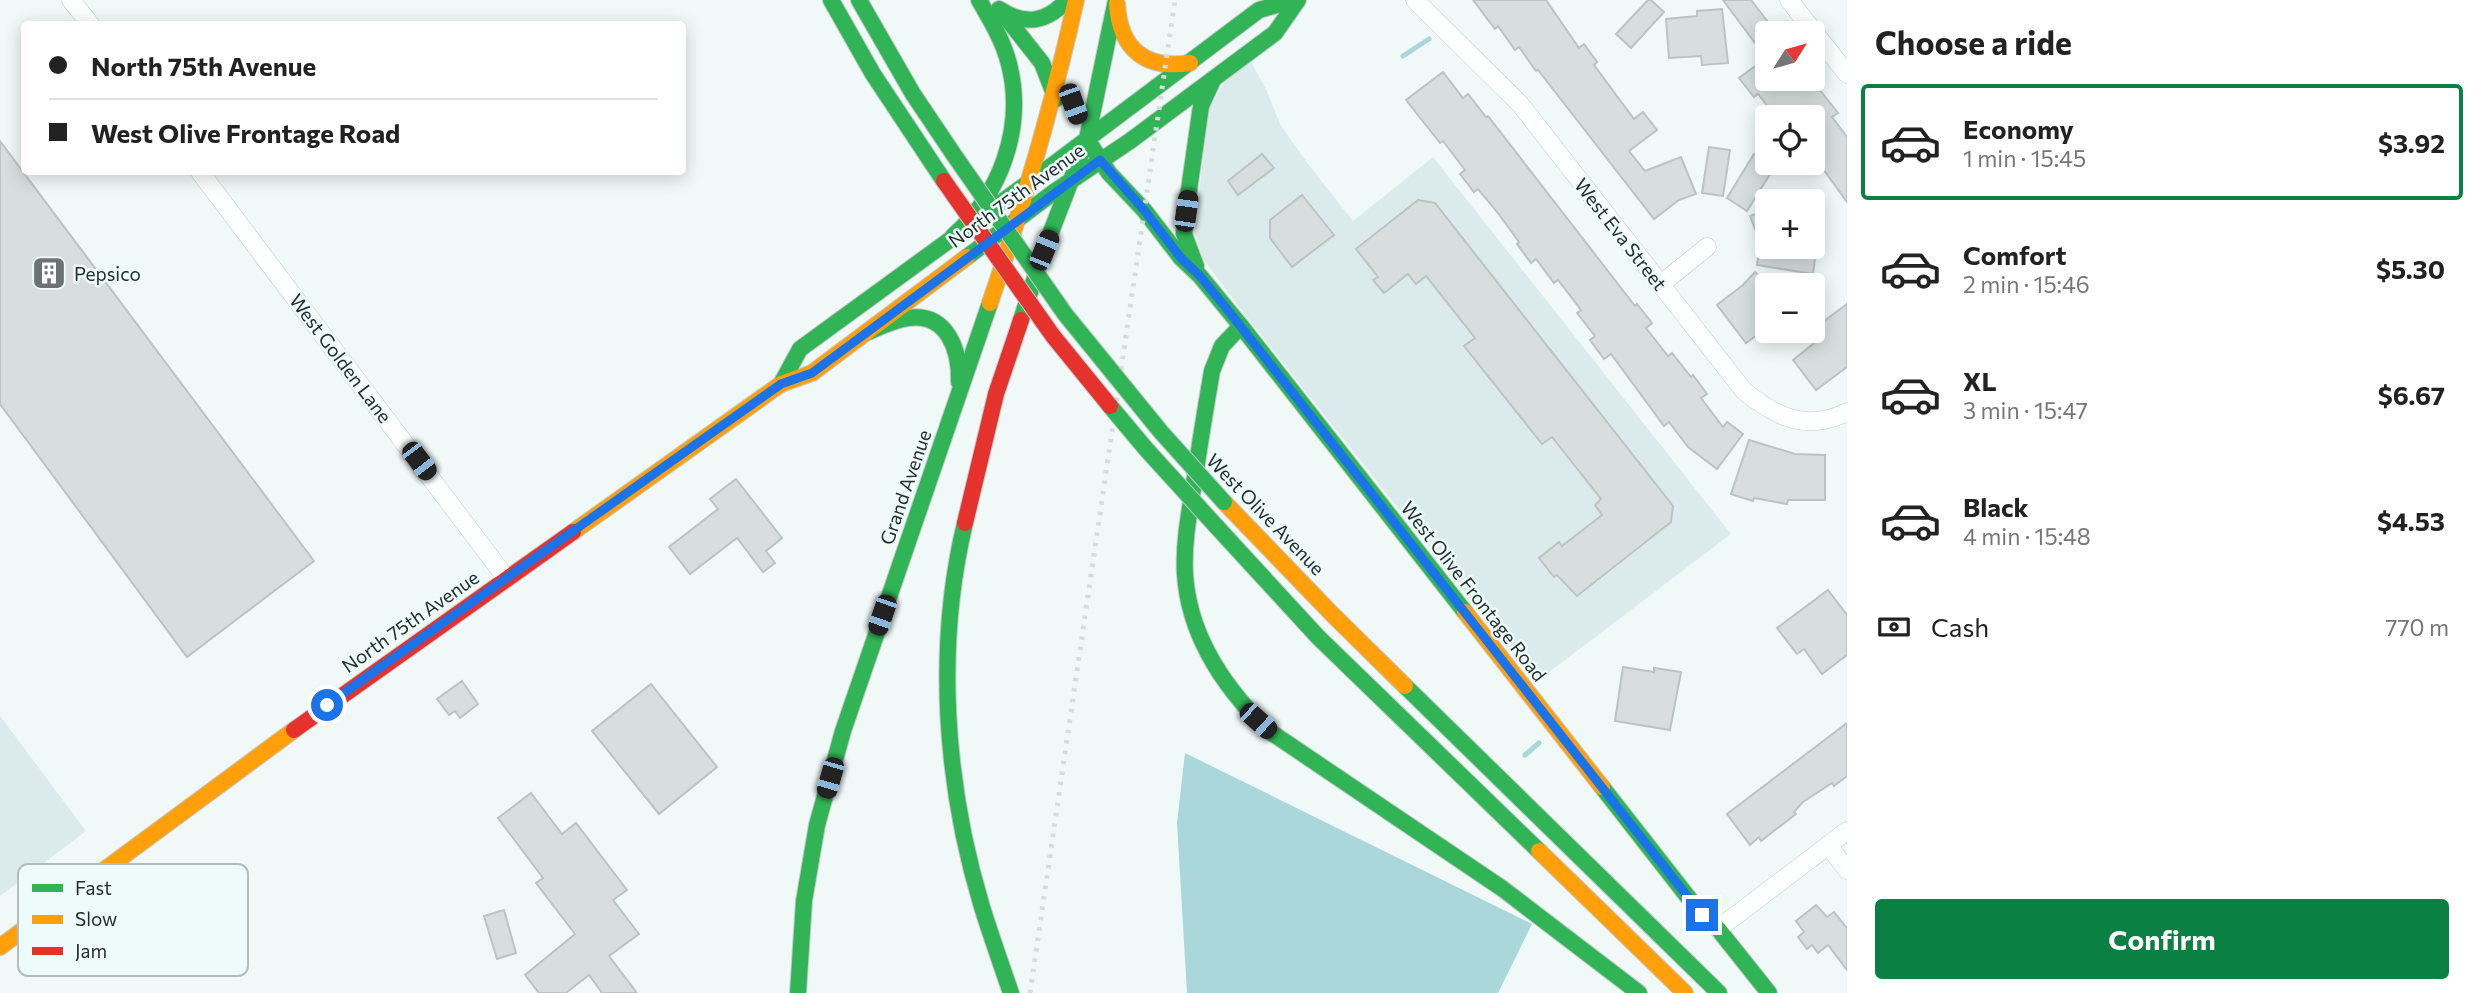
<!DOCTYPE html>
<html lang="en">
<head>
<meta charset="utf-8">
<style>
	body { margin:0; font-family:Commissioner,sans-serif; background:#f2f2f2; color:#222; height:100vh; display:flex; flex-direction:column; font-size:26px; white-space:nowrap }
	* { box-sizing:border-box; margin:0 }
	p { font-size:23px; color:#767676 }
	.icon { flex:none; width:38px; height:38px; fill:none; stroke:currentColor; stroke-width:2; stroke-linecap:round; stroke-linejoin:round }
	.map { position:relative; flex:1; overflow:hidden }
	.panel { display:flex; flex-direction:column; background:#fff; width:630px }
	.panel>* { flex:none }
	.hud { position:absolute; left:21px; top:21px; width:665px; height:154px; border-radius:7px; box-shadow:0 4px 18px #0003; display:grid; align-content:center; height:154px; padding:0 28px; background:#fff }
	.needle { width:46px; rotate:53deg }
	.controls { position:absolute; left:1755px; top:21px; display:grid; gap:14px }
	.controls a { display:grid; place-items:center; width:70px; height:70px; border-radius:7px; background:#fff; box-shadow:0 4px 18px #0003; font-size:35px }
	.end { position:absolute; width:32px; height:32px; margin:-16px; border:9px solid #1a73e8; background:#fff; box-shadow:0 0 0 4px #fff }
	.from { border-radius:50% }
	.car { position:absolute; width:21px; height:42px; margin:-21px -10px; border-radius:9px; box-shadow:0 0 5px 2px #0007; background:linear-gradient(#222 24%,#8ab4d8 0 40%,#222 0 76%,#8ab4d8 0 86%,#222 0) }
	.hud b { display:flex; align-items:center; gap:24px; height:66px; font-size:26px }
	.hud b+b { border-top:2px solid #e0e0e0 }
	.hud i { width:18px; height:18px; background:#222 }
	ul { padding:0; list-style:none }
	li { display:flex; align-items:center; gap:21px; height:116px; margin:0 14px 10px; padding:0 14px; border:4px solid transparent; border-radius:7px }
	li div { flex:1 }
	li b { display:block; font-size:26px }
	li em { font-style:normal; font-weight:700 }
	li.on { border-color:#0b8043 }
	li>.icon { width:63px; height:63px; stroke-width:1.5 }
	h2 { padding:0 28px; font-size:32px; line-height:84px }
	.pay { display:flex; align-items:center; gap:18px; height:77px; padding:0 28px; font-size:26px }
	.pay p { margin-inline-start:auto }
	.button { display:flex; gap:14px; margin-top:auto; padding:14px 28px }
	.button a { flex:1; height:80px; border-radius:7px; background:#0b8043; color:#fff; font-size:28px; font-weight:700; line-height:80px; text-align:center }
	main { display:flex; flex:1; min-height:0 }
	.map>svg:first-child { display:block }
</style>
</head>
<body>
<main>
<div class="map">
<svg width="1847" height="993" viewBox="0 0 1847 993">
	<rect width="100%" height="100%" fill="#f0f8f8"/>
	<!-- built -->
	<g fill="#dbebeb">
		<polygon points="1251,62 1266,89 1280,124 1308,164 1353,221 1433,157 1731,534 1536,682 1241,310 1202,257 1195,233 1208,110 1226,80"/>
		<polygon points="0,716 86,831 0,896"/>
	</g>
	<!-- water -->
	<polygon fill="#aad7d9" points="1185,753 1532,924 1498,993 1187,993 1177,823"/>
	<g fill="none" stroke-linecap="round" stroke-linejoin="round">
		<!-- stream -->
		<g stroke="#aad7d9" stroke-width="5">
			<polyline points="1403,56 1429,39"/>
			<polyline points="1525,755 1539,743"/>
		</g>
	</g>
	<!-- building -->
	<g fill="#d8dede" stroke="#bcc3c3" stroke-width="2">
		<polygon points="1473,0 1546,0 1579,48 1584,44 1597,62 1594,65 1634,119 1643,112 1657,130 1629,151 1645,171 1681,157 1696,194 1679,200 1654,219 1538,70 1536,71 1519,47 1515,50 1498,26 1495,29"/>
		<polygon points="1648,0 1651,0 1664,12 1631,48 1616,34"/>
		<polygon points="1723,0 1751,0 1768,22 1768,79 1811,79 1838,113 1832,117 1847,137 1847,202 1813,155 1813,117 1776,117 1758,94 1754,97 1739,78 1766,58"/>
		<polygon points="1722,9 1728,63 1702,65 1701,56 1669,58 1666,19 1697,16 1697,11"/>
		<polygon points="1443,72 1463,98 1468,94 1486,117 1488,116 1635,306 1637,304 1652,323 1646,328 1668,356 1672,353 1691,377 1693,375 1707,394 1701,398 1723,427 1727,422 1743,434 1717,469 1688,447 1669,422 1664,426 1611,354 1604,359 1590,340 1595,336 1577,313 1581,310 1558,280 1554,283 1536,259 1531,263 1517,244 1519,242 1498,213 1478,189 1474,192 1460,174 1465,170 1443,141 1440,143 1406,100"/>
		<polygon points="0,141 314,561 187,657 0,404"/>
		<polygon points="1709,147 1730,150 1723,196 1702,193"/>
		<polygon points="1262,154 1274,168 1238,195 1228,181"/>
		<polygon points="1754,154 1767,163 1777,163 1747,211 1727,198"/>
		<polygon points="1302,195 1334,235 1292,267 1270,238 1270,220"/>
		<polygon points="1418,200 1435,203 1673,506 1671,522 1577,596 1557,575 1554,577 1539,558 1559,542 1562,546 1602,515 1595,505 1601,499 1552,437 1542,444 1464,346 1475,338 1426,276 1416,284 1408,274 1384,293 1373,280 1378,277 1356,249"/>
		<polygon points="1768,209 1768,247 1816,251 1813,274 1757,265 1760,247 1762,247 1750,216"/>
		<polygon points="1755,272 1768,284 1768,327 1746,343 1717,305 1743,285"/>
		<polygon points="1847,304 1847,367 1816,390 1793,360 1818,340 1811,331"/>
		<polygon points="1749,440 1795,454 1825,455 1825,500 1788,500 1787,504 1754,498 1753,501 1731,494"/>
		<polygon points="736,479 782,538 766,551 775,563 763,572 737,538 690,574 669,547 718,509 710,499"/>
		<polygon points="1828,590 1847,615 1847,655 1822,674 1804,649 1797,654 1777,628"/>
		<polygon points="1623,667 1654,672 1654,668 1681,672 1670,730 1615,721"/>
		<polygon points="462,681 478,704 460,718 455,711 449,715 437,699"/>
		<polygon points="651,684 717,767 659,814 592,731"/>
		<polygon points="1847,723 1847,776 1834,786 1832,783 1803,802 1794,812 1796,814 1761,841 1759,837 1750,845 1727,814"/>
		<polygon points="531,793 562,834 576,823 627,890 613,900 639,934 609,956 637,993 602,993 589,975 566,993 539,993 525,975 575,934 536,883 543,878 498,818"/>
		<polygon points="1816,905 1827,917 1834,912 1847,928 1847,970 1828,945 1818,953 1812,945 1807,949 1798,937 1804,932 1796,921"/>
		<polygon points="504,910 516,953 497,959 484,916"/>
	</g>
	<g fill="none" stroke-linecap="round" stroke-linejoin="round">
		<!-- street casing -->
		<g stroke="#c3c9ca" stroke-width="19">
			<g id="street">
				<polyline points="71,0 90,24"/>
				<path d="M1415 0 1520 104 1744 391C1776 417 1806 432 1847 412"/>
				<polyline points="1789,0 1847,74"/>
				<polyline points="200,172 506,578"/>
				<polyline points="1661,284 1707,247"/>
				<polyline points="1828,845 1847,870"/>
				<polyline points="1718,929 1847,831"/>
			</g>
		</g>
		<!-- fast casing -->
		<g stroke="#c3c9ca" stroke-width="18">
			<g id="fast">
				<polyline points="831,0 873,74 944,181"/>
				<polyline points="859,0 913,94 954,155"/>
				<path d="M999 9C1025 26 1046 23 1067 0"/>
				<polyline points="1001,11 1042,63 1056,99"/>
				<polyline points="1092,147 1109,173 1144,210 1181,258 1200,276 1241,326 1465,612"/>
				<path d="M953 236C1001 194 1025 127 1009 64 1003 40 991 21 979 0"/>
				<polyline points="967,257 1054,192 1130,141 1275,33 1298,0"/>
				<polyline points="1196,266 1184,234 1186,211 1201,106 1213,80"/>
				<polyline points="1021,320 1044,250 1087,139 1116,0"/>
				<path d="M1241 326 1222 346 1212 371C1206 406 1200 442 1195 477 1190 509 1183 542 1185 574 1189 637 1224 688 1269 731L1503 889 1639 993"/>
				<path d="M866 333C880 327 893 320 908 318 947 312 960 350 959 382"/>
				<polyline points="781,384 800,349 1058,161 1259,10 1294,0"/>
				<path d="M965 523C935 648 945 785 982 907 991 936 1001 964 1011 993"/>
				<polyline points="1216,526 1318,637 1539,851"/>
				<polyline points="1405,686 1719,993"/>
				<polyline points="1602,787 1702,915 1718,929 1769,993"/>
				<polyline points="798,993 804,901 817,825 843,731 990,303"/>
			</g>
		</g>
		<!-- slow casing -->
		<g stroke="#c3c9ca" stroke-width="18">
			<g id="slow">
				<path d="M1117 4C1120 49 1145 70 1190 63"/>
				<path d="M990 303C1024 203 1053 104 1076 0"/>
				<polyline points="1224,502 1333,615 1405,686"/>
				<polyline points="573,532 781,384 812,373 967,257"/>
				<polyline points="1465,612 1602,787"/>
				<polyline points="1539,851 1685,993"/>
				<polyline points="0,947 294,730"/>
			</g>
		</g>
		<!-- jam casing -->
		<g stroke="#c3c9ca" stroke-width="18">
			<g id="jam">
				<polyline points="965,523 996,394 1021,320"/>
				<polyline points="294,730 573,532"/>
			</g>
		</g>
		<!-- street -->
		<use href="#street" stroke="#fdfefe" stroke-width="18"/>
		<!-- fast -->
		<use href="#fast" stroke="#30b455" stroke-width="16"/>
		<!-- slow -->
		<use href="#slow" stroke="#ff9f0a" stroke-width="16"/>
		<!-- jam -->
		<use href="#jam" stroke="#e5322d" stroke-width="16"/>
		<!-- rail -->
		<polyline stroke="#d8dbdb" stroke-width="5" stroke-dasharray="3.5 7" stroke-linecap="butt" points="1030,993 1175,0"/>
		<!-- fast-bridge casing -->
		<g stroke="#c3c9ca" stroke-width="18" stroke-linecap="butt">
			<g id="fast-bridge">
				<polyline points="954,155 1065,314 1161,432 1224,502"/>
				<polyline points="1110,406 1146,449 1216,526"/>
			</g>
		</g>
		<!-- jam-bridge casing -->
		<g stroke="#c3c9ca" stroke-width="18" stroke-linecap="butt">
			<polyline id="jam-bridge" points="944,181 1053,336 1110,406"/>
		</g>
		<!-- fast-bridge -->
		<use href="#fast-bridge" stroke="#30b455" stroke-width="16"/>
		<!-- jam-bridge -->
		<use href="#jam-bridge" stroke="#e5322d" stroke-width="16"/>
	</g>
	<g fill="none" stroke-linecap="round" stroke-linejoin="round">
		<!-- route -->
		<polyline stroke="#1a73e8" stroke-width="9" points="327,705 781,384 812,373 1100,160 1144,210 1181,258 1200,276 1227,309 1702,915"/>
	</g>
	<!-- icons -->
	<defs>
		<g id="building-square" transform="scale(1.75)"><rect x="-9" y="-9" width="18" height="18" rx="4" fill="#6d7373" stroke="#edfbfb"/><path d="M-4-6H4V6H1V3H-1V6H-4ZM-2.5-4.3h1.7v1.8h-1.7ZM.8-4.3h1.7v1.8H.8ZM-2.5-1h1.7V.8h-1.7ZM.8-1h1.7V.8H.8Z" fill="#fff"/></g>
	</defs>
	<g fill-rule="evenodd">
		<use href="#building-square" x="49" y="273"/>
	</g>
	<g text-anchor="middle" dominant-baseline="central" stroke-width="5" stroke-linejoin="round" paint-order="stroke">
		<!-- street labels -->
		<g font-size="19" fill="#272c2c" stroke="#edfbfb">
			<text transform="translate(1016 195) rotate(-36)">North 75th Avenue</text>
			<text transform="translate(1621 234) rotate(52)">West Eva Street</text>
			<text transform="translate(341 358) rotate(53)">West Golden Lane</text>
			<text transform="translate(905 487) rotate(-71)">Grand Avenue</text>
			<text transform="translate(1266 514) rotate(46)">West Olive Avenue</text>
			<text transform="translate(1474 591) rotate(52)">West Olive Frontage Road</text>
			<text transform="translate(410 621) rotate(-35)">North 75th Avenue</text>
		</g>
		<!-- poi labels -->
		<g font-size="19" fill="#272c2c" stroke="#edfbfb" text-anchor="start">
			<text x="74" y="273">Pepsico</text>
		</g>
	</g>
	<!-- legend -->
	<rect x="18" y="864" width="230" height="112" rx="10" fill="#edfbfb" stroke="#b2bdbd" stroke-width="2"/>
	<rect x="32" y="884" width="31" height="8" fill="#30b455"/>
	<rect x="32" y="915" width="31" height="9" fill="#ff9f0a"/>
	<rect x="32" y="947" width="31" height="8" fill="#e5322d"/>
	<g font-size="19" fill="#272c2c">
		<text x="75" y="895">Fast</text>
		<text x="75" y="926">Slow</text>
		<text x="75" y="958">Jam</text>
	</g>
</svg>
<div class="controls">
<a><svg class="needle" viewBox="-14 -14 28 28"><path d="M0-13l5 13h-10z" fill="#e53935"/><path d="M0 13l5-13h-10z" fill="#767676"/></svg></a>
<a><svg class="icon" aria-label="locate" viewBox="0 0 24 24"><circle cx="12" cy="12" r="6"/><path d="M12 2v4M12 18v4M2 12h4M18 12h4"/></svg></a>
<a>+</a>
<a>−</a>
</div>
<i class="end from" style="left:327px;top:705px"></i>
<i class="end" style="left:1702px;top:915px"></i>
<i class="car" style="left:1073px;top:104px;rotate:160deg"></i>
<i class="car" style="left:1186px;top:211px;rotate:8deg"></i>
<i class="car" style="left:1044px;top:250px;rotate:22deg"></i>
<i class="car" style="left:419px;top:461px;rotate:143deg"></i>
<i class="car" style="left:882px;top:615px;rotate:199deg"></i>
<i class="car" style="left:1258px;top:721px;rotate:132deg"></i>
<i class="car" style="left:830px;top:778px;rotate:196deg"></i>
<div class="hud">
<b><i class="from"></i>North 75th Avenue</b>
<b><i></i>West Olive Frontage Road</b>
</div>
</div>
<section class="panel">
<h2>Choose a ride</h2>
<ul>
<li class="on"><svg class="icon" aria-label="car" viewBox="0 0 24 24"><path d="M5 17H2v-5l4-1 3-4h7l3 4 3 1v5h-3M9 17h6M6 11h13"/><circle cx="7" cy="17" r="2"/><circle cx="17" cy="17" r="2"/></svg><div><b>Economy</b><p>1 min · 15:45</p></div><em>$3.92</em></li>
<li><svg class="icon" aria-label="car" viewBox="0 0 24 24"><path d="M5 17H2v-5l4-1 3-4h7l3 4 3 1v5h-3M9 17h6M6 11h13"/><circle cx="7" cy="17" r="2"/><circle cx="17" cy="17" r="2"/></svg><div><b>Comfort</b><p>2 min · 15:46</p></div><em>$5.30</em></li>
<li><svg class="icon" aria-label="car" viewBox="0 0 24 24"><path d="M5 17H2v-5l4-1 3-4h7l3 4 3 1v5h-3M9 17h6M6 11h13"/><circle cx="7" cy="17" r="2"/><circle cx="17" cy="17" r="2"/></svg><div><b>XL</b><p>3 min · 15:47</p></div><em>$6.67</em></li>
<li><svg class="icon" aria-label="car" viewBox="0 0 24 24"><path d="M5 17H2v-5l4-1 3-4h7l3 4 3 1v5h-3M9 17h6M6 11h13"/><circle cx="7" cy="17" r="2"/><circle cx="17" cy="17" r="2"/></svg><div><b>Black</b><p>4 min · 15:48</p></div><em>$4.53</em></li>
</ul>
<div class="pay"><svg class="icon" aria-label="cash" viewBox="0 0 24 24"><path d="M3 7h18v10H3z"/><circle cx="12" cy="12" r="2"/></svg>Cash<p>770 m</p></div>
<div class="button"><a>Confirm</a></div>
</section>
</main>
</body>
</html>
